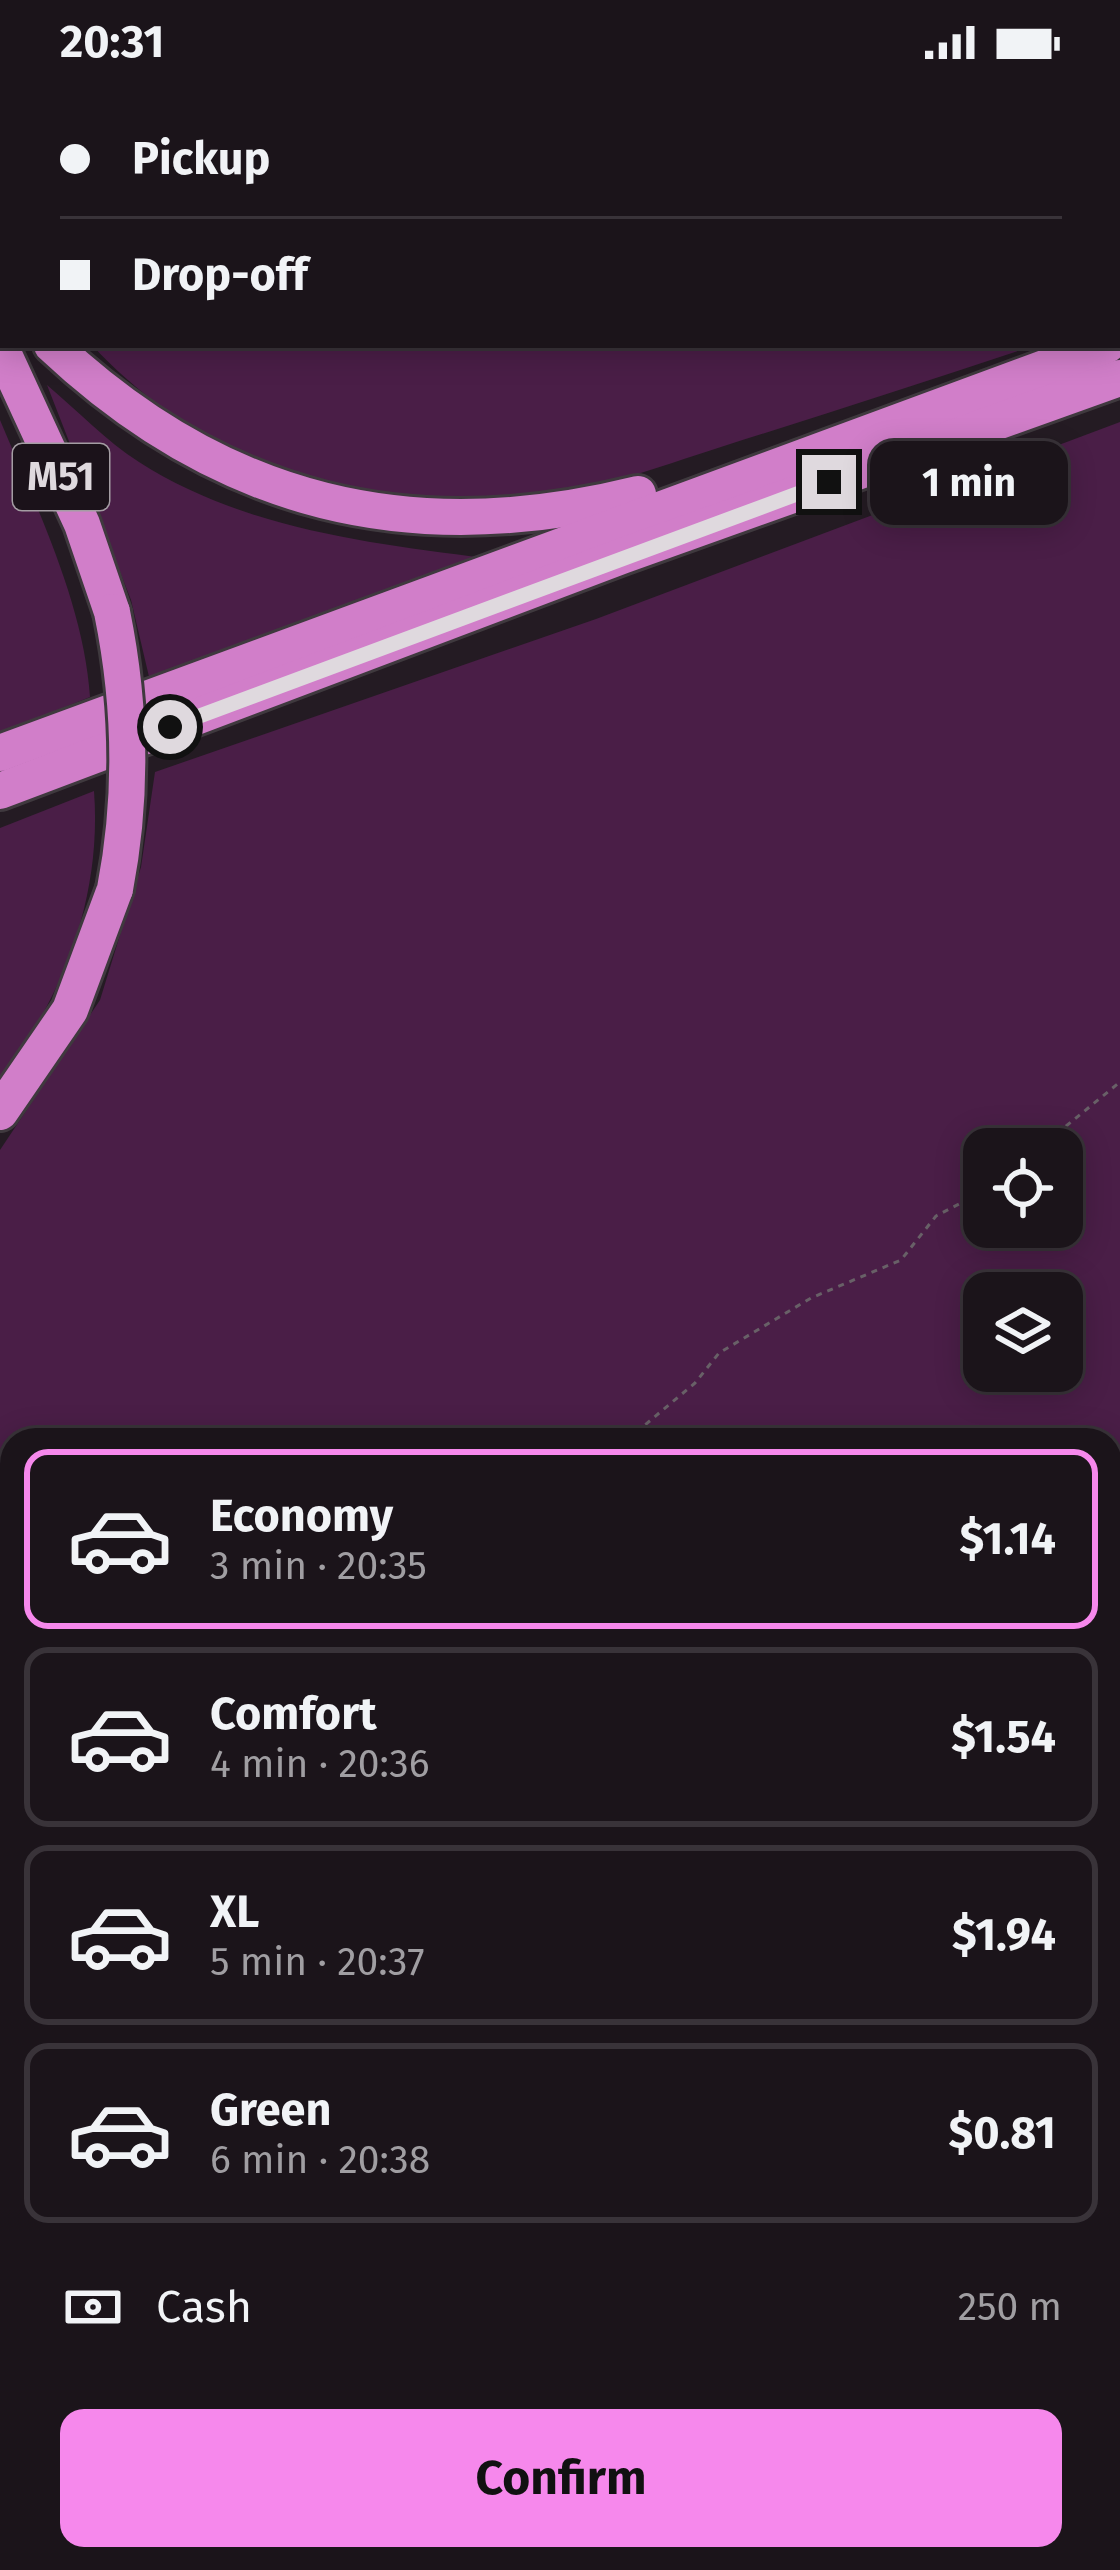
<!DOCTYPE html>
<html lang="en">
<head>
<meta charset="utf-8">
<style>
	body { margin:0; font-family:"Fira Sans",sans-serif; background:#282127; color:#f1f3f6; height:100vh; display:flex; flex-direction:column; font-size:45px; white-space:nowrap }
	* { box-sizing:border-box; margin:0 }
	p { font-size:39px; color:#a09ea2 }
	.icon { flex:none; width:66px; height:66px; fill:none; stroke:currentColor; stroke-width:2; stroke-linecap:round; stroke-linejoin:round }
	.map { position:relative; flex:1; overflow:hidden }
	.details { position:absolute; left:0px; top:1344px; width:1122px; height:1143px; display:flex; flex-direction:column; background:#1b141a; border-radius:36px 36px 0 0; box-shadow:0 6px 30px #0003,0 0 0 3px #393339 }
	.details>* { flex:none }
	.guide { position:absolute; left:0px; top:0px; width:1122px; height:264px; box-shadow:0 6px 30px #0003,0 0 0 3px #393339; display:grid; align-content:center; height:264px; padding:0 60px; background:#1b141a }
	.buttons { position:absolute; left:963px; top:1044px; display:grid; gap:24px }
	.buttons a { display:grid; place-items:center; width:120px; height:120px; border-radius:24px; background:#1b141a; box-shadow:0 6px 30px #0003,0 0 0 3px #393339; font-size:60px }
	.end { position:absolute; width:54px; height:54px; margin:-27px; border:15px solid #dfd9de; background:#111; box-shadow:0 0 0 6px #111 }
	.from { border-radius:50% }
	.bubble { position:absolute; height:84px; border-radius:24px; background:#1b141a; box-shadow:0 6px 30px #0003,0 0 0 3px #393339; font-size:39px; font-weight:700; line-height:84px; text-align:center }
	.guide b { display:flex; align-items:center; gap:42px; height:114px; font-size:45px }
	.guide b+b { border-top:3px solid #393339 }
	.guide i { width:30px; height:30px; background:#f1f3f6 }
	ul { padding:21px 0 0; list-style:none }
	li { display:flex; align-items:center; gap:36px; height:180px; margin:0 24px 18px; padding:0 36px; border:6px solid #393339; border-radius:24px }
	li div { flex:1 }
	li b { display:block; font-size:45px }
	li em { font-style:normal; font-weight:700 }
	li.on { border-color:#f688ec }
	li>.icon { width:108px; height:108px; stroke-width:1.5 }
	.pay { display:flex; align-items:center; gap:30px; height:132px; padding:0 60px; font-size:45px }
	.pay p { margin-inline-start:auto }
	.button { display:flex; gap:24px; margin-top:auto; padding:24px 60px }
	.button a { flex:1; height:138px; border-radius:24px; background:#f688ec; color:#111; font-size:48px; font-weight:700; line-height:138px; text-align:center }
	.status { display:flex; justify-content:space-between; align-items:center; height:84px; padding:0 60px; background:#1b141a; direction:ltr }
	.status svg { height:33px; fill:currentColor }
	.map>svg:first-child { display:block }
</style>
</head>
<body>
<div class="status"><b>20:31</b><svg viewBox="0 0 49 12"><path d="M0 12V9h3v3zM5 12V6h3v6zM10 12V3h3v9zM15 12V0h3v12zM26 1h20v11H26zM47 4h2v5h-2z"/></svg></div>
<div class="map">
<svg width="1120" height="2486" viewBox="0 0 1120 2486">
	<rect width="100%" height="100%" fill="#241b23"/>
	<!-- green -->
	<g fill="#4a1e47" fill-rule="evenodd">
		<path d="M92 261H1036C933 295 829 329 724 362 648 386 567 418 486 419 343 422 190 369 92 261Z"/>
		<path d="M47 301C77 326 106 357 139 378 242 444 367 459 485 474L150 597 131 516Z"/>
		<path d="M0 336C36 422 84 520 90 613L0 649Z"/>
		<path d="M1120 338V2062L1110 2069V1356H12V2088L0 2096V1066L100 916 141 783 155 688 596 535ZM984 1065H1062V1143H984ZM984 1209H1062V1287H984Z"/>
		<path d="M94 707C102 810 64 914 0 993V744Z"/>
	</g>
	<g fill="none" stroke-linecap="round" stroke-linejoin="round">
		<!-- stream -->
		<g stroke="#21011f" stroke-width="6">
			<polyline points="401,3 406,0"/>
			<polyline points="0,37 3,37"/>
			<polyline points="1119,43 1120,43"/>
		</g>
		<!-- minor casing -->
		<g stroke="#3f393e" stroke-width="33">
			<g id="minor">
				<polyline points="1110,2058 1120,2050"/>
				<polyline points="0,2084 12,2075"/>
				<polyline points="0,2354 12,2345"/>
				<polyline points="1110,2397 1120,2389"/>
				<polyline points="520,2486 535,2475"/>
				<polyline points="985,2486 1001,2475"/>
			</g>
		</g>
		<!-- highway casing -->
		<g stroke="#3f393e" stroke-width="42">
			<g id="highway">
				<polyline points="0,192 3,197"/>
				<path d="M52 261C222 421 412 466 638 410"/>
				<polyline points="0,262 82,440 112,528"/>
				<polyline points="0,669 1107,261"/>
				<polyline points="0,707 622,472 1120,294"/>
				<polyline points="0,1028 70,926 115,805"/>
			</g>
		</g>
		<!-- path -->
		<g stroke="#686067" stroke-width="3" stroke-dasharray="6 6" stroke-linecap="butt">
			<polyline points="432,0 433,3"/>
			<polyline points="0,9 3,8"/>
			<polyline points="1119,11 1120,11"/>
			<polyline points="0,67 3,66"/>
			<polyline points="1119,80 1120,79"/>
			<polyline points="1038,1065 1120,998"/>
			<polyline points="627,1356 695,1299 719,1269 811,1214 901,1176 936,1132 984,1107"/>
			<polyline points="0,1787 12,1782"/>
		</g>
		<!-- minor -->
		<use href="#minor" stroke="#685d66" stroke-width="27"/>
		<!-- highway -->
		<use href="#highway" stroke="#d17ec9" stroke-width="36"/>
		<!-- highway-bridge casing -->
		<g stroke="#3f393e" stroke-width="42" stroke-linecap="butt">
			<path id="highway-bridge" d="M112 528C131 621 133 712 115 805"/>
		</g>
		<!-- highway-bridge -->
		<use href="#highway-bridge" stroke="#d17ec9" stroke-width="36"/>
	</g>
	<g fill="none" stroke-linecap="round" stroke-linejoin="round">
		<!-- route -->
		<polyline stroke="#dfd9de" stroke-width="15" points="170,643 829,398"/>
	</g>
	<g text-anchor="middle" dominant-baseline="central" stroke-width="12" stroke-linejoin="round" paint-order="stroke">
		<!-- shield labels -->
		<rect fill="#1b121a" stroke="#a49da3" stroke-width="3" x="13" y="360" width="96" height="66" rx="9"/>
		<g font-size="39" font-weight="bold" fill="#dfd9de">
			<text x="61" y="393">M51</text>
		</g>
	</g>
</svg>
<div class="buttons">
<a><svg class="icon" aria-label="locate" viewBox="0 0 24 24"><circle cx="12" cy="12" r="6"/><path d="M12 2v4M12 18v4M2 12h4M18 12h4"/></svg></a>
<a><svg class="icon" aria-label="layers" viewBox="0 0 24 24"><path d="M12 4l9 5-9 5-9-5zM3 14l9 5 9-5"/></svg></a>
</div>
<i class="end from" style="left:170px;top:643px"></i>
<i class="end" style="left:829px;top:398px"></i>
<div class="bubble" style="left:870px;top:357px;width:198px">1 min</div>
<div class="guide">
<b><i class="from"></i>Pickup</b>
<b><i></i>Drop-off</b>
</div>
<section class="details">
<ul>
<li class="on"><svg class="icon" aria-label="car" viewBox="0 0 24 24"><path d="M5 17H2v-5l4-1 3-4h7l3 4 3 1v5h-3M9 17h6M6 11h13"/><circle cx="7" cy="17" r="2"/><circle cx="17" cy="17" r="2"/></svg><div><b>Economy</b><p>3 min · 20:35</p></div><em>$1.14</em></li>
<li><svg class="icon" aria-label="car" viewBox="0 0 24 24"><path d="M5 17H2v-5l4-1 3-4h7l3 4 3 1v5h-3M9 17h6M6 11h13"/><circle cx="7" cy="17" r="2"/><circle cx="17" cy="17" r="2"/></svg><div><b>Comfort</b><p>4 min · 20:36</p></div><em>$1.54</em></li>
<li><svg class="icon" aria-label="car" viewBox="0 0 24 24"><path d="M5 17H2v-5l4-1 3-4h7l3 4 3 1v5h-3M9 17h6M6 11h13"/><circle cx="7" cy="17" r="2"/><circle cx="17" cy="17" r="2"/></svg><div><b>XL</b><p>5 min · 20:37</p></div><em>$1.94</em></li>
<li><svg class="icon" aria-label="car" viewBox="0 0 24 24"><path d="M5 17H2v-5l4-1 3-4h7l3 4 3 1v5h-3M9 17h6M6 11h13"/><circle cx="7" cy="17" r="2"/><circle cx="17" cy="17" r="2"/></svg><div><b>Green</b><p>6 min · 20:38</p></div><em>$0.81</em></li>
</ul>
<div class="pay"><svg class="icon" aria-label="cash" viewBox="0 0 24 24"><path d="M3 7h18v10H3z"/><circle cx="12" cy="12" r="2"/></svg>Cash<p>250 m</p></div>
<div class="button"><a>Confirm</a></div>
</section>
</div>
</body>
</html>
